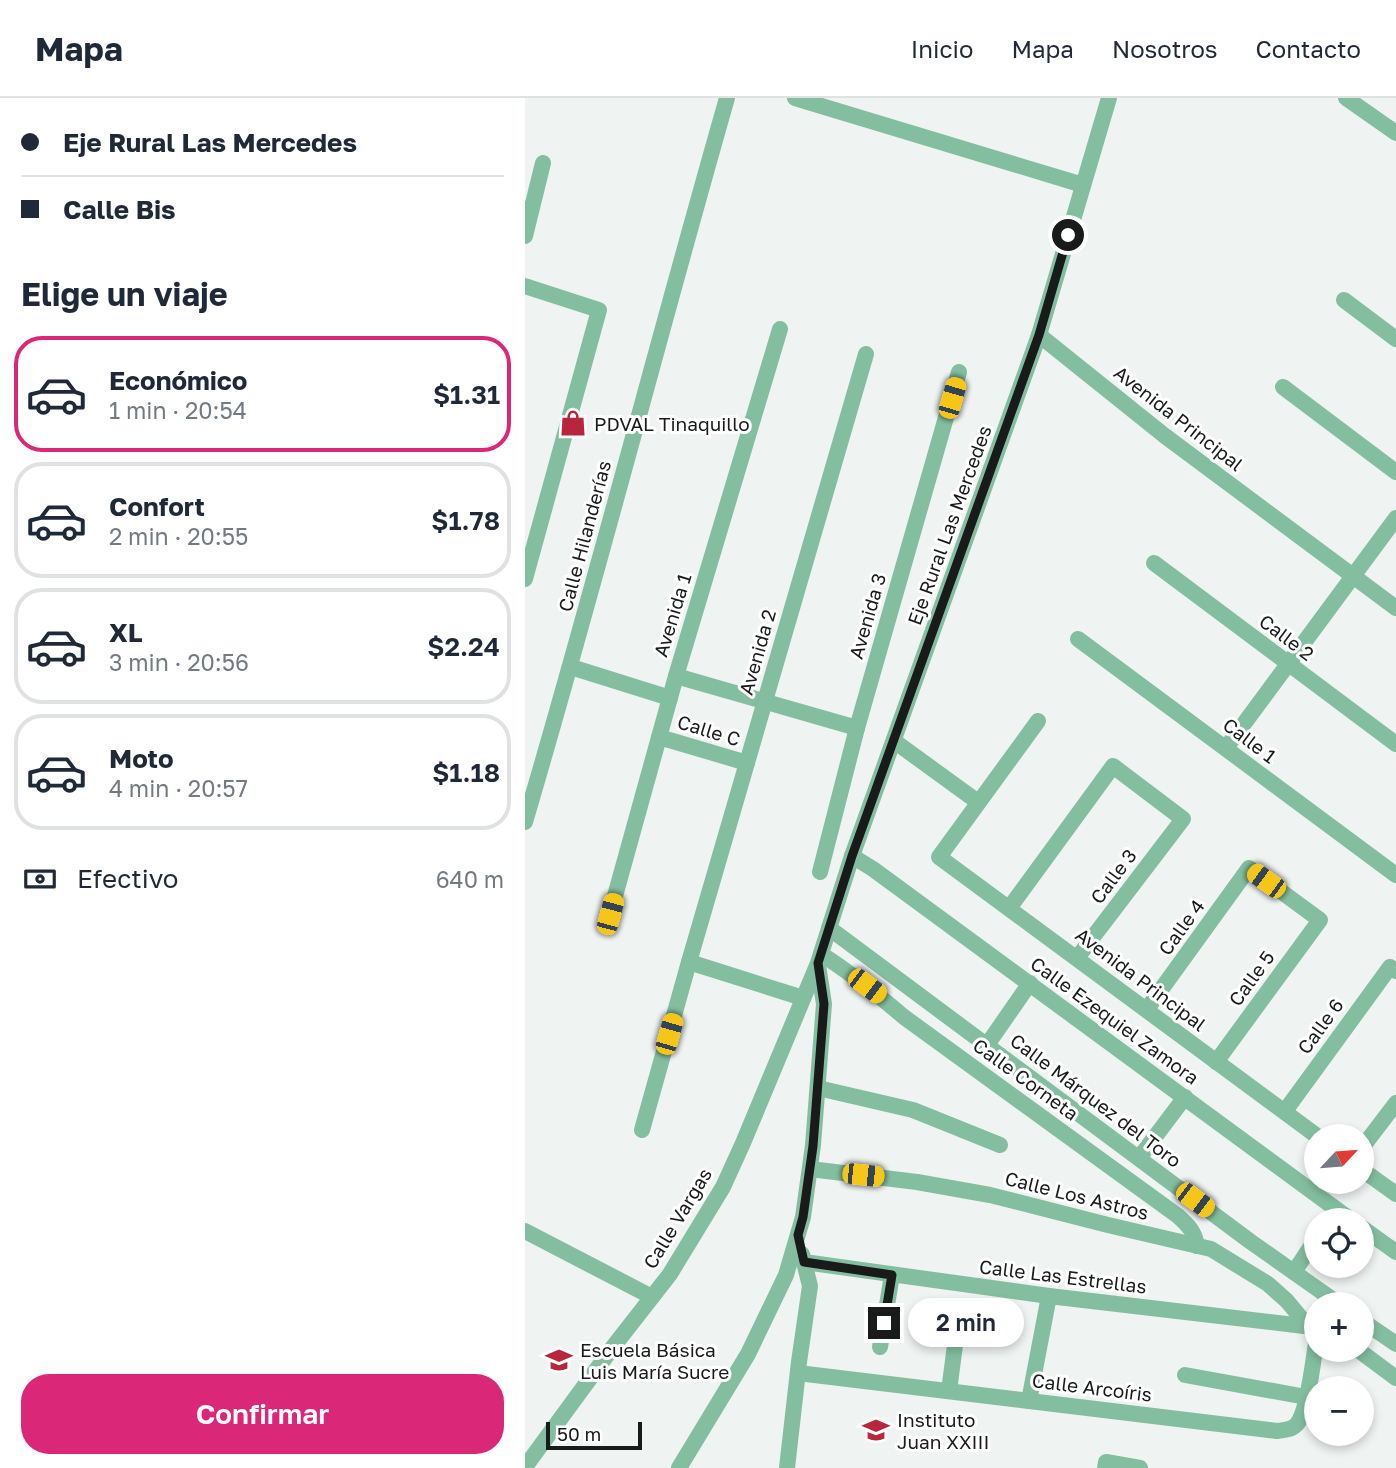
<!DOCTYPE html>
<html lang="es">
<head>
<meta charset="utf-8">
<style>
	body { margin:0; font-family:"Golos Text",sans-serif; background:#f6f6f7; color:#1f2937; height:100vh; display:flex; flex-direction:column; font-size:26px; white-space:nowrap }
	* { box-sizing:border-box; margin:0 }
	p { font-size:23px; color:#747a83 }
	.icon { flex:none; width:38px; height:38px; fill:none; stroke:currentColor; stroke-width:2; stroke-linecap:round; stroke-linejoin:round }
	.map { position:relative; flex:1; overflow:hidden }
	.side { display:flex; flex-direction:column; background:#fff; width:525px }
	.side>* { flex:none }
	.guide { display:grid; align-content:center; height:154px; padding:0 21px; background:#fff }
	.needle { width:46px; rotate:64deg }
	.controls { position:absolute; left:779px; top:1026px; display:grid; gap:14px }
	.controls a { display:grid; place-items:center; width:70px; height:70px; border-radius:50%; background:#fff; box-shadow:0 4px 10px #0003; font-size:35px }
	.scale { position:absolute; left:21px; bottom:18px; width:96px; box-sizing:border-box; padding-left:7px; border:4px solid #191b1a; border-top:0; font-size:19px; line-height:24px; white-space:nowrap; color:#191b1a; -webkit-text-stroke:5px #fff; paint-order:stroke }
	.end { position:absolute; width:32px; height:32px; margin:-16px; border:9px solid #191b1a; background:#fff; box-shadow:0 0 0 4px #fff }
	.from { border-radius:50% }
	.bubble { position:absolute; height:49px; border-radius:24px; background:#fff; box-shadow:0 4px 10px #0003; font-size:23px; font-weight:600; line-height:49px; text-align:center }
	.car { position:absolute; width:21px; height:42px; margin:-21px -10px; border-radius:9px; box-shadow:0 0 5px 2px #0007; background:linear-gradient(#f5c518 24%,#345 0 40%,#f5c518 0 76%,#345 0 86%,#f5c518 0) }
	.guide b { display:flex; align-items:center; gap:24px; height:66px; font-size:26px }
	.guide b+b { border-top:2px solid #e0e1e3 }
	.guide i { width:18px; height:18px; background:#1f2937 }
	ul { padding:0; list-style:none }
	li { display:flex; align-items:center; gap:21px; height:116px; margin:0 14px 10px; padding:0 7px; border:4px solid #e0e1e3; border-radius:28px }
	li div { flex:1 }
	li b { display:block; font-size:26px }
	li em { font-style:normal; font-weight:600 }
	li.current { border-color:#db2777 }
	li>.icon { width:63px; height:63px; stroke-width:1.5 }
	h2 { padding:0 21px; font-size:32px; line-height:84px }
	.pay { display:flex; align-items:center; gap:18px; height:77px; padding:0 21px; font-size:26px }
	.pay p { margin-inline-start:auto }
	.cta { display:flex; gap:14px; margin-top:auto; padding:14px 21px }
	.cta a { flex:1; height:80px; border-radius:28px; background:#db2777; color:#fff; font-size:28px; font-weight:600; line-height:80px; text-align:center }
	header { display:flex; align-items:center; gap:42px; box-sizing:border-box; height:98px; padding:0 35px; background:#fff; border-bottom:2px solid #e0e1e3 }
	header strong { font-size:33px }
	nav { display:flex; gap:38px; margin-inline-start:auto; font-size:24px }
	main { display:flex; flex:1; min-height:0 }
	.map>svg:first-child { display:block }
</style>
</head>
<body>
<header>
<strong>Mapa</strong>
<nav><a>Inicio</a><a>Mapa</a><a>Nosotros</a><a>Contacto</a></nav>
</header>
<main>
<section class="side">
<div class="guide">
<b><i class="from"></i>Eje Rural Las Mercedes</b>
<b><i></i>Calle Bis</b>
</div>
<h2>Elige un viaje</h2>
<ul>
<li class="current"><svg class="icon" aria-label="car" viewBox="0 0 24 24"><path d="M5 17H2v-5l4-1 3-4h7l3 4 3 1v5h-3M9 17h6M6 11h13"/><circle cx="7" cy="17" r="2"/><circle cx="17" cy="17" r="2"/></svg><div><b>Económico</b><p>1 min · 20:54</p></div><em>$1.31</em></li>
<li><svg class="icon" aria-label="car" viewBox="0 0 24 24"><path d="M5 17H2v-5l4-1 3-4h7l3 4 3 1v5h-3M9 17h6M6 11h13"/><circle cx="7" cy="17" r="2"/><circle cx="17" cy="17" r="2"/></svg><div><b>Confort</b><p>2 min · 20:55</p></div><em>$1.78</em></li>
<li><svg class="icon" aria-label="car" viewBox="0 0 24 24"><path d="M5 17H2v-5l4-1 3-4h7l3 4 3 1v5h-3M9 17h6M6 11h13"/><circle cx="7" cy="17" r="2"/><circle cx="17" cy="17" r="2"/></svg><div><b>XL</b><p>3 min · 20:56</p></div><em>$2.24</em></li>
<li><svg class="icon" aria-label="car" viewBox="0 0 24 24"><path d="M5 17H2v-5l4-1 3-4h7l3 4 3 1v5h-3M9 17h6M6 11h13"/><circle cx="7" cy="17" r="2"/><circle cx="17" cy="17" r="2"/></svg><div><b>Moto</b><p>4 min · 20:57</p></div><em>$1.18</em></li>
</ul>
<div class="pay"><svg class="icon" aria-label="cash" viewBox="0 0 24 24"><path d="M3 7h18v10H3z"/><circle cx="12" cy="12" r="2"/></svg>Efectivo<p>640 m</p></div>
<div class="cta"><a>Confirmar</a></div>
</section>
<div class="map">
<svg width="871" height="1370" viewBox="0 0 871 1370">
	<rect width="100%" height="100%" fill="#eff3f1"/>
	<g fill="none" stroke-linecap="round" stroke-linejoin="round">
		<!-- minor -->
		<g stroke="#84bea0" stroke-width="16">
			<polyline points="270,0 558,87"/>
			<polyline points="821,0 871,35"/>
			<polyline points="0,138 18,65"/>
			<polyline points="0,188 74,212 0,481"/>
			<polyline points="819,202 871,241"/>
			<polyline points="514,237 640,338 871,510"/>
			<polyline points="758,289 871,374"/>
			<polyline points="629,465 871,646"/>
			<polyline points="553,541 871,777"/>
			<polyline points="46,569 145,600"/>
			<polyline points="151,578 332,630"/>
			<polyline points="513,623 414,759 792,1038"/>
			<polyline points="134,639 222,665"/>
			<polyline points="369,643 453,704"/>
			<polyline points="701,650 871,420"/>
			<path d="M0 724C71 484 133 241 202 0"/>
			<polyline points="327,758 348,771 826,1122"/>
			<polyline points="295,774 332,630 434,274"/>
			<polyline points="485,809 588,668 658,721 552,860"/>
			<polyline points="85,816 151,578 255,231"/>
			<polyline points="304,830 726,1144 814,1206"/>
			<path d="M296 856C326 875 352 896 379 919L653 1118C663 1127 670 1134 672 1148"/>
			<polyline points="164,864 341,256"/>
			<polyline points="622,911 724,770 795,822 691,964"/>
			<polyline points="462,947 505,885"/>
			<polyline points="293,990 388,1012 475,1047"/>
			<polyline points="760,1013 865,869 871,873"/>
			<polyline points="117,1032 164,864 278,900"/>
			<polyline points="836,1051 871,1005"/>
			<polyline points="614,1060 660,999"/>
			<polyline points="285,1071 392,1084 465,1097 583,1127 686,1151 743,1186 762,1203 777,1221 780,1228"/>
			<polyline points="836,1071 871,1096"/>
			<polyline points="836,1129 871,1154"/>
			<polyline points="0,1133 127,1199"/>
			<polyline points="279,1164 524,1198 787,1229"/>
			<polyline points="769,1174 791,1141"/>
			<polyline points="836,1222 871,1246"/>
			<polyline points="355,1249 367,1177"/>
			<polyline points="832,1251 871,1280"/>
			<path d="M273 1275 752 1333C759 1332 767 1332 772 1326 783 1313 788 1263 791 1245"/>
			<polyline points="660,1277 781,1299"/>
			<polyline points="424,1293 433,1224"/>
			<polyline points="504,1303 524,1198"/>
			<polyline points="0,1369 88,1249 145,1176 198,1089 218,1045 293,865 327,758 514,237 584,0"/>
			<polyline points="154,1370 223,1256 261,1177 278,1119 288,1047 299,906 293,867"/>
			<polyline points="262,1370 274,1264 285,1188 277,1156"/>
			<polyline points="580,1370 581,1364 615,1370"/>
		</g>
	</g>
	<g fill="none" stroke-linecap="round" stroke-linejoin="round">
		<!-- route -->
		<polyline stroke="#191b1a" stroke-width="9" points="359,1225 367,1177 279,1164 273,1137 278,1119 288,1048 299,906 293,865 327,758 514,237 543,137"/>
	</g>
	<!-- icons -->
	<defs>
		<g id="shop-bare" transform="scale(2.1)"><path d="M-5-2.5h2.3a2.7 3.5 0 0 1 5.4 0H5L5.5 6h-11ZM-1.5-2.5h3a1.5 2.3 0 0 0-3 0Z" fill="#b8263b" stroke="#fff" stroke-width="2.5" paint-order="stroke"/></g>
		<g id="school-bare" transform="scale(2.1)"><path d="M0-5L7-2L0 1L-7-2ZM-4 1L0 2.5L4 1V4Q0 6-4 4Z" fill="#b8263b" stroke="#fff" stroke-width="2.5" paint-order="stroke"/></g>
	</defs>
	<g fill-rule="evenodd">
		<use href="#shop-bare" x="48" y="325"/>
		<use href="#school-bare" x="34" y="1262"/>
		<use href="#school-bare" x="351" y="1332"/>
	</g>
	<g text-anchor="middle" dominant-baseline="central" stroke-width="6" stroke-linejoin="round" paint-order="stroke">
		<!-- street labels -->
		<g font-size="19" fill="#191b1a" stroke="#fff">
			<text transform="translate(654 320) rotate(38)">Avenida Principal</text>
			<text transform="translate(424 427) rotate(-70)">Eje Rural Las Mercedes</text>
			<text transform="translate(59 438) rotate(-75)">Calle Hilanderías</text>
			<text transform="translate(147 517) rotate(-73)">Avenida 1</text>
			<text transform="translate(342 518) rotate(-74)">Avenida 3</text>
			<text transform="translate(762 539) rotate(37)">Calle 2</text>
			<text transform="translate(232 554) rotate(-74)">Avenida 2</text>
			<text transform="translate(184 632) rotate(17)">Calle C</text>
			<text transform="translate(725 642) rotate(37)">Calle 1</text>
			<text transform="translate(588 778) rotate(-53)">Calle 3</text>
			<text transform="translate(656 829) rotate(-54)">Calle 4</text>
			<text transform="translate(726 880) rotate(-54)">Calle 5</text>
			<text transform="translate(616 881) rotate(37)">Avenida Principal</text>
			<text transform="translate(590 922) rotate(36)">Calle Ezequiel Zamora</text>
			<text transform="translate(795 928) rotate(-54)">Calle 6</text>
			<text transform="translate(501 981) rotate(36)">Calle Corneta</text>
			<text transform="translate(571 1002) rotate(37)">Calle Márquez del Toro</text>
			<text transform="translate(552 1097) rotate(14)">Calle Los Astros</text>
			<text transform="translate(152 1120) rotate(-59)">Calle Vargas</text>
			<text transform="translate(538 1178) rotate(7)">Calle Las Estrellas</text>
			<text transform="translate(567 1289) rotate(7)">Calle Arcoíris</text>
		</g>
		<!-- poi labels -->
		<g font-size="19" fill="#191b1a" stroke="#fff" text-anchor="start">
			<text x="69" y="325">PDVAL Tinaquillo</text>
			<text x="55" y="1251">Escuela Básica<tspan x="55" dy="22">Luis María Sucre</tspan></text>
			<text x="372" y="1321">Instituto<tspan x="372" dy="22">Juan XXIII</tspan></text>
		</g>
	</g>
</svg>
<div class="controls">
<a><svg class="needle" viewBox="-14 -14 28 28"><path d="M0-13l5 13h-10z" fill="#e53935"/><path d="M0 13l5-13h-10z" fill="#747a83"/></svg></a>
<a><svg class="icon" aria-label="locate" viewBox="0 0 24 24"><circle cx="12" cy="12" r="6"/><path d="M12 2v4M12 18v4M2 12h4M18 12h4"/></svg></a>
<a>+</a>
<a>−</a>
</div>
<div class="scale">50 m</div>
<i class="end from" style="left:543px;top:137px"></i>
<i class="end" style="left:359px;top:1225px"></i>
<div class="bubble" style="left:383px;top:1200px;width:116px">2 min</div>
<i class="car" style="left:427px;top:300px;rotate:16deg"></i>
<i class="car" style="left:741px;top:783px;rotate:306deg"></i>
<i class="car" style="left:85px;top:816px;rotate:15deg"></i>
<i class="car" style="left:342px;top:888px;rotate:127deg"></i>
<i class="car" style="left:144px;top:936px;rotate:16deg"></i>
<i class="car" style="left:338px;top:1077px;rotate:96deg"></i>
<i class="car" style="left:670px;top:1102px;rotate:127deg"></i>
</div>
</main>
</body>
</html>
